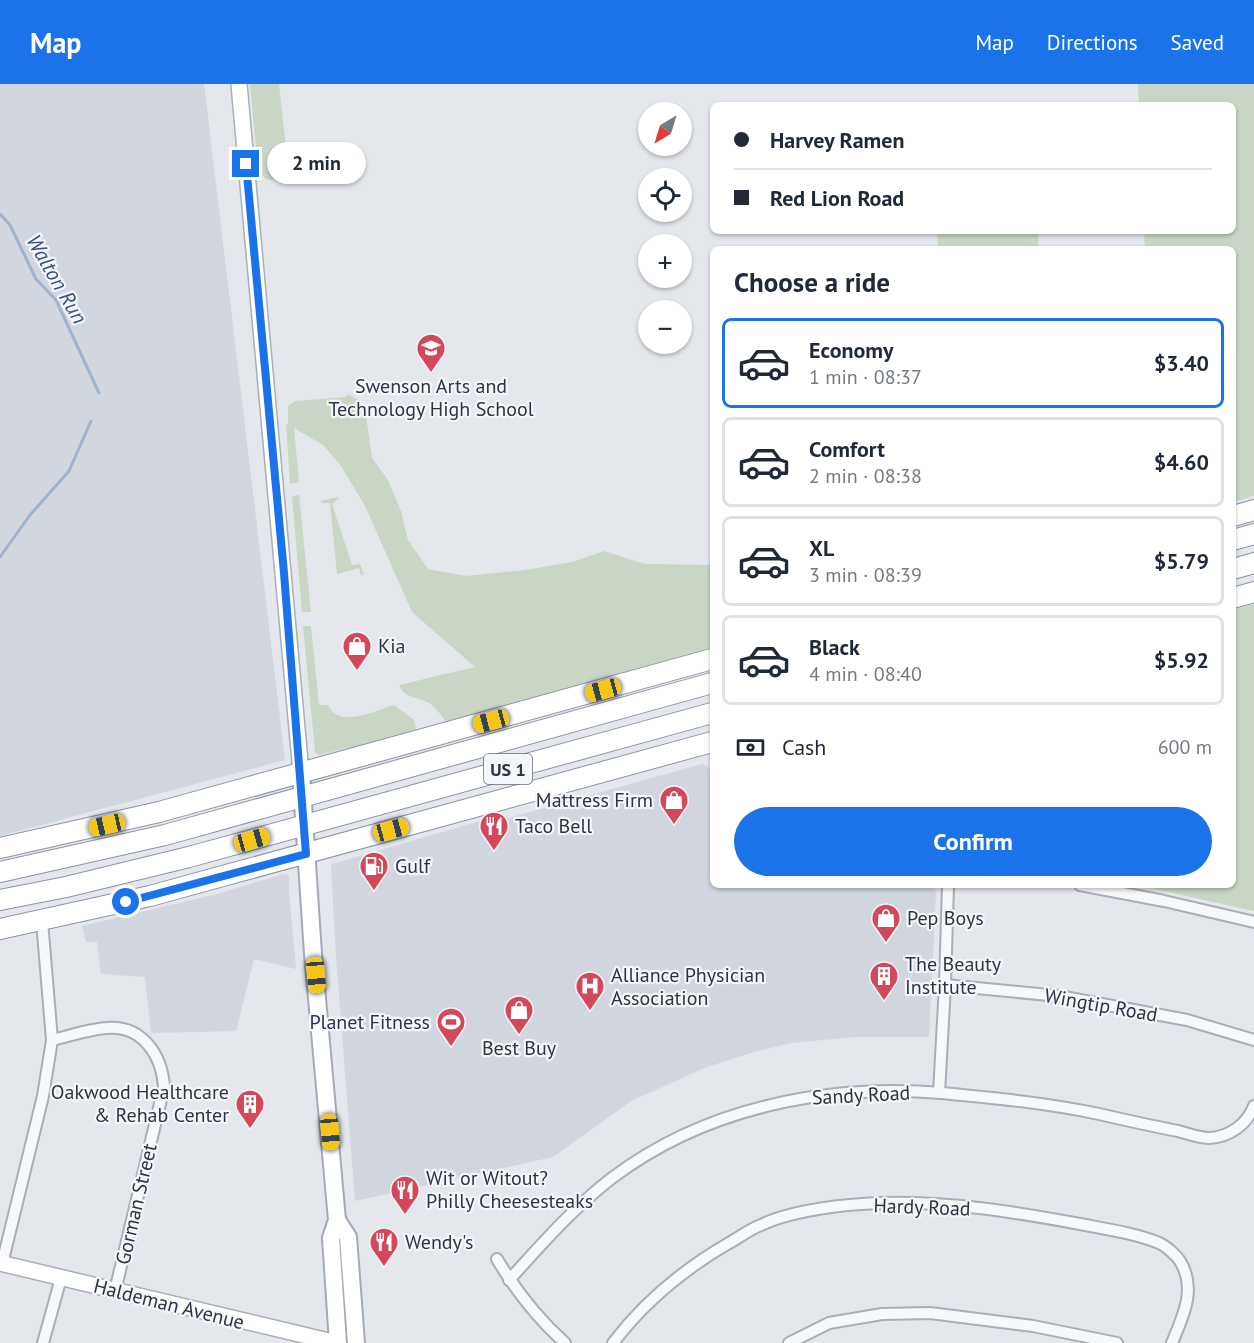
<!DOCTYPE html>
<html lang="en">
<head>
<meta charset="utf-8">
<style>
	body { margin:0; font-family:"PT Sans",sans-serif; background:#f2f2f3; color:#1f2937; height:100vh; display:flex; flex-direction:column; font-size:22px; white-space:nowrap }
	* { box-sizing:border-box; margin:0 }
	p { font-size:20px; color:#747a83 }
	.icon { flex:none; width:33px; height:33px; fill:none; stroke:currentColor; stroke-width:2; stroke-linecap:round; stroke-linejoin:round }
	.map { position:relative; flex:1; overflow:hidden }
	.drawer { position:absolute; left:710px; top:162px; width:526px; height:642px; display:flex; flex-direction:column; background:#fff; border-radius:9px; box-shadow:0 2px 4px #0004 }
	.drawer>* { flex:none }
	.banner { position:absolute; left:710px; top:18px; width:526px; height:132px; border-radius:9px; box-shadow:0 2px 4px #0004; display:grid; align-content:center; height:132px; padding:0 24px; background:#fff }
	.needle { width:39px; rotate:218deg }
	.controls { position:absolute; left:638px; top:18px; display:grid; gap:12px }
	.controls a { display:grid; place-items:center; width:54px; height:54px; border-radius:50%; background:#fff; box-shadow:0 2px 4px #0004; font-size:30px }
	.end { position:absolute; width:27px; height:27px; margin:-14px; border:8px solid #1a73e8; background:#fff; box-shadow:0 0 0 3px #fff }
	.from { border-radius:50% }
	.bubble { position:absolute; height:42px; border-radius:21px; background:#fff; box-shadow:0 2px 4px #0004; font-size:20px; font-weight:700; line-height:42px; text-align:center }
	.car { position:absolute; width:18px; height:36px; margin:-18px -9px; border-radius:8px; box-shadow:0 0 4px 2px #0007; background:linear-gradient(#f5c518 24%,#345 0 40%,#f5c518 0 76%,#345 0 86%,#f5c518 0) }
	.banner b { display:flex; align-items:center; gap:21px; height:57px; font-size:22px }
	.banner b+b { border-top:2px solid #e0e1e3 }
	.banner i { width:15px; height:15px; background:#1f2937 }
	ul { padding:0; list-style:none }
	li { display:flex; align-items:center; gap:18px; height:90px; margin:0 12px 9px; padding:0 12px; border:3px solid #e0e1e3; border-radius:9px }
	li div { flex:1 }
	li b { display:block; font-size:22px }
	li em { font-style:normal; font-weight:700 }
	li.active { border-color:#1a73e8 }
	li>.icon { width:54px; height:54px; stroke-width:1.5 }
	h2 { padding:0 24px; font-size:27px; line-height:72px }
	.pay { display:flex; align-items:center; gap:15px; height:66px; padding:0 24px; font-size:22px }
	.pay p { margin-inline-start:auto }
	.button { display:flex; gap:12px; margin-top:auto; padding:12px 24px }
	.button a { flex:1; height:69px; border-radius:36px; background:#1a73e8; color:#fff; font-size:24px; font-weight:700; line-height:69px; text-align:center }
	header { display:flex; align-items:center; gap:36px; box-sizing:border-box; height:84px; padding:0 30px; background:#1a73e8; color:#fff }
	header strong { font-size:28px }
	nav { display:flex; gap:33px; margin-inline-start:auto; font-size:21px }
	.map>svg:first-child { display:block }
</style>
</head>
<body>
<header>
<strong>Map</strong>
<nav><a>Map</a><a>Directions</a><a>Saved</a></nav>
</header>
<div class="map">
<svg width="1254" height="1259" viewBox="0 0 1254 1259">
	<rect width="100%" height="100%" fill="#e4e7ec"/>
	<!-- built -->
	<g fill="#d2d6de">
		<polygon points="0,0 204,0 285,676 0,752"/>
		<polygon points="702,680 708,682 712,690 712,801 934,802 936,809 929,953 854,953 791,959 754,968 707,983 631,1017 553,1073 355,1117 336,872 331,784 332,780 501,731 508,734"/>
		<polygon points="284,790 289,791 289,807 296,885 254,875 236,947 151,949 145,893 101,890 97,858 86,858 82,842 217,810"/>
	</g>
	<!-- green -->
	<g fill="#c9d6c5">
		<polygon points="250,0 279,0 286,64 293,64 295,73 326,71 326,64 330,64 332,89 270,96 266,95 258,86"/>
		<polygon points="1138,0 1254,0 1254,412 1233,418 1233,165 1145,165 1144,147 1233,147 1233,21 1139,21"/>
		<polygon points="937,147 1038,147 1039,165 938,165"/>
		<path d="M347 310 357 315 362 321 366 331 372 374 388 396 401 427 408 456 428 485 466 492 525 486 572 478 604 467 645 480 712 481V566L592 597 537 615 448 640C443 634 438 626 432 621 420 612 405 616 399 601L475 583 412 528 365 422 341 382 323 361 294 344 299 398 290 400 286 340 288 341V322L295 317 346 313Z"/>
		<polygon points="299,411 311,528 302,528 292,412"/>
		<polygon points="338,413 339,414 332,420 352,481 360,480 364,491 361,491 359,484 337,490 330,419 321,419 321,417"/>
		<polygon points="1254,520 1254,827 1137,801 1233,801 1233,526"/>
		<path d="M303 542H311L319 621H328C339 645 374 627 394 621L414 636 417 648 349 667 347 664 319 671 315 668Z"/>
	</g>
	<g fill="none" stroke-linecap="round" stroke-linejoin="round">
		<!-- stream -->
		<g stroke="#9fb4cc" stroke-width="3">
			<polyline points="0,130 10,141 36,195 56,216 99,309"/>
			<polyline points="0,473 30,431 69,387 91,337"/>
		</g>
		<!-- street casing -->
		<g stroke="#a9aeb7" stroke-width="14">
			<g id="street">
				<polyline points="1080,801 1164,817 1254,838"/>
				<polyline points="945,901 1059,912 1187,936 1254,956"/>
				<path d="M52 956C70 952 89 945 107 944 142 941 162 971 164 1003L115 1207"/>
				<polyline points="939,1009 945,901 948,801"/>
				<path d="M497 1175C516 1207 537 1234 565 1259"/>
				<polyline points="2,1180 43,1012 52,956 42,837"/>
				<path d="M509 1196C542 1160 573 1124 612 1094 706 1023 826 1000 942 1009 994 1014 1047 1019 1099 1030 1125 1036 1152 1042 1178 1047 1188 1050 1200 1054 1209 1054 1230 1053 1247 1040 1254 1022"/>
				<polyline points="43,1259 61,1194"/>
				<path d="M613 1259C645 1217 684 1185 729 1159 740 1153 750 1145 761 1141 792 1126 846 1120 881 1119 948 1117 1015 1128 1080 1140 1106 1145 1134 1149 1159 1159 1166 1162 1176 1171 1180 1177 1197 1205 1183 1232 1172 1259"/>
				<polyline points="789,1259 829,1239 882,1230 930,1229 1033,1242 1117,1259"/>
			</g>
		</g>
		<!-- secondary casing -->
		<g stroke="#a9aeb7" stroke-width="18">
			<g id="secondary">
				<polyline points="239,0 301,689"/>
				<polyline points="0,1179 337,1259"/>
			</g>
		</g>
		<!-- primary casing -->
		<g stroke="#a3abb8" stroke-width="20">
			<g id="primary">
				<polyline points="301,689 313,870 337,1136 331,1154 338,1259"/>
				<polyline points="337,1136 348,1153 356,1259"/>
			</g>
		</g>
		<!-- highway casing -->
		<g stroke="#8b94a3" stroke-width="22">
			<g id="highway">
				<polyline points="1233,432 1254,426"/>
				<polyline points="1233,456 1254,450"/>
				<polyline points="1233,485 1254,479"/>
				<polyline points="1233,514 1254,508"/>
				<polyline points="0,764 159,728 712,575"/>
				<polyline points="0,788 165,751 712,599"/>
				<polyline points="0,816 66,803 189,773 712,629"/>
				<polyline points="0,845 150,812 712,658"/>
			</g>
		</g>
		<!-- street -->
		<use href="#street" stroke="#f7f8fa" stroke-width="10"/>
		<!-- secondary -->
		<use href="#secondary" stroke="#fff" stroke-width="15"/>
		<!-- primary -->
		<use href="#primary" stroke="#fff" stroke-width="16"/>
		<!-- highway -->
		<use href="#highway" stroke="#fff" stroke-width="20"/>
	</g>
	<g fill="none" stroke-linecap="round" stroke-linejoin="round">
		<!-- route -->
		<polyline stroke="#1a73e8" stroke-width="8" points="126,818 306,770 284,489 246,80"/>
	</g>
	<!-- icons -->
	<defs>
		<g id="school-pin" transform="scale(1.5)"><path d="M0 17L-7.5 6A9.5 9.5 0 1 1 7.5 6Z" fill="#d1495b" stroke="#f4f6f9"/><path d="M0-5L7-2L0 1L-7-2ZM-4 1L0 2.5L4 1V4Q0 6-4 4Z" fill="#fff"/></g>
		<g id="shop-pin" transform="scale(1.5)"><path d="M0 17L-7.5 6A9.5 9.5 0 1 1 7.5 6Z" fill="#d1495b" stroke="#f4f6f9"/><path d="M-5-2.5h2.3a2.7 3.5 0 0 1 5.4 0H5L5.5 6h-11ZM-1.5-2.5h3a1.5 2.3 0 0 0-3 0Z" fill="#fff"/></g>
		<g id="restaurant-pin" transform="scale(1.5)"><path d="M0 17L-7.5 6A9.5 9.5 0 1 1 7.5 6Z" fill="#d1495b" stroke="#f4f6f9"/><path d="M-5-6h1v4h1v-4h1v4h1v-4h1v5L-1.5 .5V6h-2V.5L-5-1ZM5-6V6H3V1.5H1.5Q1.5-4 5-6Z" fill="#fff"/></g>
		<g id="fuel-pin" transform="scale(1.5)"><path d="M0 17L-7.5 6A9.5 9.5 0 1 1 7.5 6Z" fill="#d1495b" stroke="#f4f6f9"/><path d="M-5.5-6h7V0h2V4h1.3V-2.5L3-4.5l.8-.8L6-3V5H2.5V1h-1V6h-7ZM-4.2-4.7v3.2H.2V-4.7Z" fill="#fff"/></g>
		<g id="building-pin" transform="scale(1.5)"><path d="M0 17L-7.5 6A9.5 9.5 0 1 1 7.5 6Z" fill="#d1495b" stroke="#f4f6f9"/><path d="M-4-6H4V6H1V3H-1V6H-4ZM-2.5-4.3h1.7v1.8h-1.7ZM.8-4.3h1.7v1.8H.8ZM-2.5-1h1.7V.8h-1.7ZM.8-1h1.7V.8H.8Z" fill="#fff"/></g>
		<g id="hospital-pin" transform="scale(1.5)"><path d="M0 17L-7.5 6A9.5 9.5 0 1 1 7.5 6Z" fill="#d1495b" stroke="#f4f6f9"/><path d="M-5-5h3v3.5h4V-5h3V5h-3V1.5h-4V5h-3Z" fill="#fff"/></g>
		<g id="stadium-pin" transform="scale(1.5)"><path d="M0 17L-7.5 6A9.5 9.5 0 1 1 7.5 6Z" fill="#d1495b" stroke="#f4f6f9"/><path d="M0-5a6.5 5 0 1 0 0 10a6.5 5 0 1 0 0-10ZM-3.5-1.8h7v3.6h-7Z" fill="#fff"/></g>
	</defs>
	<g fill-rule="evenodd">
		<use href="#school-pin" x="431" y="264"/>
		<use href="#shop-pin" x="357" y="562"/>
		<use href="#shop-pin" x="674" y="716"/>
		<use href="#restaurant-pin" x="494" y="742"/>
		<use href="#fuel-pin" x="374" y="782"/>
		<use href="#shop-pin" x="886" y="834"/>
		<use href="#building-pin" x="884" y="892"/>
		<use href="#hospital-pin" x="590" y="902"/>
		<use href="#shop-pin" x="519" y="926"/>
		<use href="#stadium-pin" x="451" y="938"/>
		<use href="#building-pin" x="250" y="1020"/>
		<use href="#restaurant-pin" x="405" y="1106"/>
		<use href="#restaurant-pin" x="384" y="1158"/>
	</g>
	<g text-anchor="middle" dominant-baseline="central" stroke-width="4.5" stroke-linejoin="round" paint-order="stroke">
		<!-- shield labels -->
		<rect fill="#f4f6f9" stroke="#676e7b" stroke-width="1.5" x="484" y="670" width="48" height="30" rx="4.5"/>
		<g font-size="18" font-weight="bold" fill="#2b3445">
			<text x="508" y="685">US 1</text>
		</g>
		<!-- poi labels -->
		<g font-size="20" fill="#2b3445" stroke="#f4f6f9" text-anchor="start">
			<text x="431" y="302" text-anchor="middle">Swenson Arts and<tspan x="431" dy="23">Technology High School</tspan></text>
			<text x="378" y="562">Kia</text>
			<text x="653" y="716" text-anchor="end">Mattress Firm</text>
			<text x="515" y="742">Taco Bell</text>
			<text x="395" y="782">Gulf</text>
			<text x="907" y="834">Pep Boys</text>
			<text x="905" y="880">The Beauty<tspan x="905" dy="23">Institute</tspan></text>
			<text x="611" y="891">Alliance Physician<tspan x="611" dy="23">Association</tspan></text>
			<text x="430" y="938" text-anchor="end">Planet Fitness</text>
			<text x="519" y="964" text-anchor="middle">Best Buy</text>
			<text x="229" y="1008" text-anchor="end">Oakwood Healthcare<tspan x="229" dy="23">&amp; Rehab Center</tspan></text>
			<text x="426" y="1094">Wit or Witout?<tspan x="426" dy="23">Philly Cheesesteaks</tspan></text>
			<text x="405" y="1158">Wendy's</text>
		</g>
		<!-- street labels -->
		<g font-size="20" fill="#2b3445" stroke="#f4f6f9">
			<text transform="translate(1101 921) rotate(10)">Wingtip Road</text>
			<text transform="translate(861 1011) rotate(-3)">Sandy Road</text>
			<text transform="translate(136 1120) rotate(-77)">Gorman Street</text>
			<text transform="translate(922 1123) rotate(2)">Hardy Road</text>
			<text transform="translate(169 1220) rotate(14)">Haldeman Avenue</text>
		</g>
		<!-- water labels -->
		<g font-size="21" font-style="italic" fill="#34527a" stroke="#f4f6f9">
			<text transform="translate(57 195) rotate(60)">Walton Run</text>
		</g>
	</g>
</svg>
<div class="controls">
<a><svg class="needle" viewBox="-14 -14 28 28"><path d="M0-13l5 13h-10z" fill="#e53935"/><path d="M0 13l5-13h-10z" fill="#747a83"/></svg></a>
<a><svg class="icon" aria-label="locate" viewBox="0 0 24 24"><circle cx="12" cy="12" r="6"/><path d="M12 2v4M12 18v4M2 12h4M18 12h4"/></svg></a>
<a>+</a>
<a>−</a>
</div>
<i class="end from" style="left:126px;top:818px"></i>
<i class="end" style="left:246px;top:80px"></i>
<div class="bubble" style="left:267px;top:58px;width:99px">2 min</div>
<i class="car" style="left:603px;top:606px;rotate:255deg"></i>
<i class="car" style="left:491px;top:637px;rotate:255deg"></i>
<i class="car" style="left:107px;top:741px;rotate:257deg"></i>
<i class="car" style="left:391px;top:746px;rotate:75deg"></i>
<i class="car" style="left:252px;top:756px;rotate:74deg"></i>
<i class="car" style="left:316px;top:891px;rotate:175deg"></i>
<i class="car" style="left:330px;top:1048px;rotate:175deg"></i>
<div class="banner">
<b><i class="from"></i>Harvey Ramen</b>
<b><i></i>Red Lion Road</b>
</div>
<section class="drawer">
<h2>Choose a ride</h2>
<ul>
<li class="active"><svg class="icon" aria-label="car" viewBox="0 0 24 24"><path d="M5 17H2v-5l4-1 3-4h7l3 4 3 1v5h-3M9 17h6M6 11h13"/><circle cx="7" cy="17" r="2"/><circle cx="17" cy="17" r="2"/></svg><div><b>Economy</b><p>1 min · 08:37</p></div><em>$3.40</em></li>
<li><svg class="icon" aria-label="car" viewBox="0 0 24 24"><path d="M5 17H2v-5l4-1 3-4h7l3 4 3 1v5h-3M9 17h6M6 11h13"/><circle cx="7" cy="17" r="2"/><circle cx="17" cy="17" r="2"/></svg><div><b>Comfort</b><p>2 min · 08:38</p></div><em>$4.60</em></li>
<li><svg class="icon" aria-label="car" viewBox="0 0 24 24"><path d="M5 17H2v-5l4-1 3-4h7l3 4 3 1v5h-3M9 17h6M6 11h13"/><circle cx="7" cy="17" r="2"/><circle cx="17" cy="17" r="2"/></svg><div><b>XL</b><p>3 min · 08:39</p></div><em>$5.79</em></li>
<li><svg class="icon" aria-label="car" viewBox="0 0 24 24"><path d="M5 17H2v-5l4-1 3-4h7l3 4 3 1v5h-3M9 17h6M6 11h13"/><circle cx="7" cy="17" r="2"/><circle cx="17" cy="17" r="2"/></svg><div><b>Black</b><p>4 min · 08:40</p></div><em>$5.92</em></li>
</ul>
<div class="pay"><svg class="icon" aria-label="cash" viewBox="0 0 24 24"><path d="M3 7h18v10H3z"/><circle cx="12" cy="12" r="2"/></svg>Cash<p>600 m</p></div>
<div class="button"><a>Confirm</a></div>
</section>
</div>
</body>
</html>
